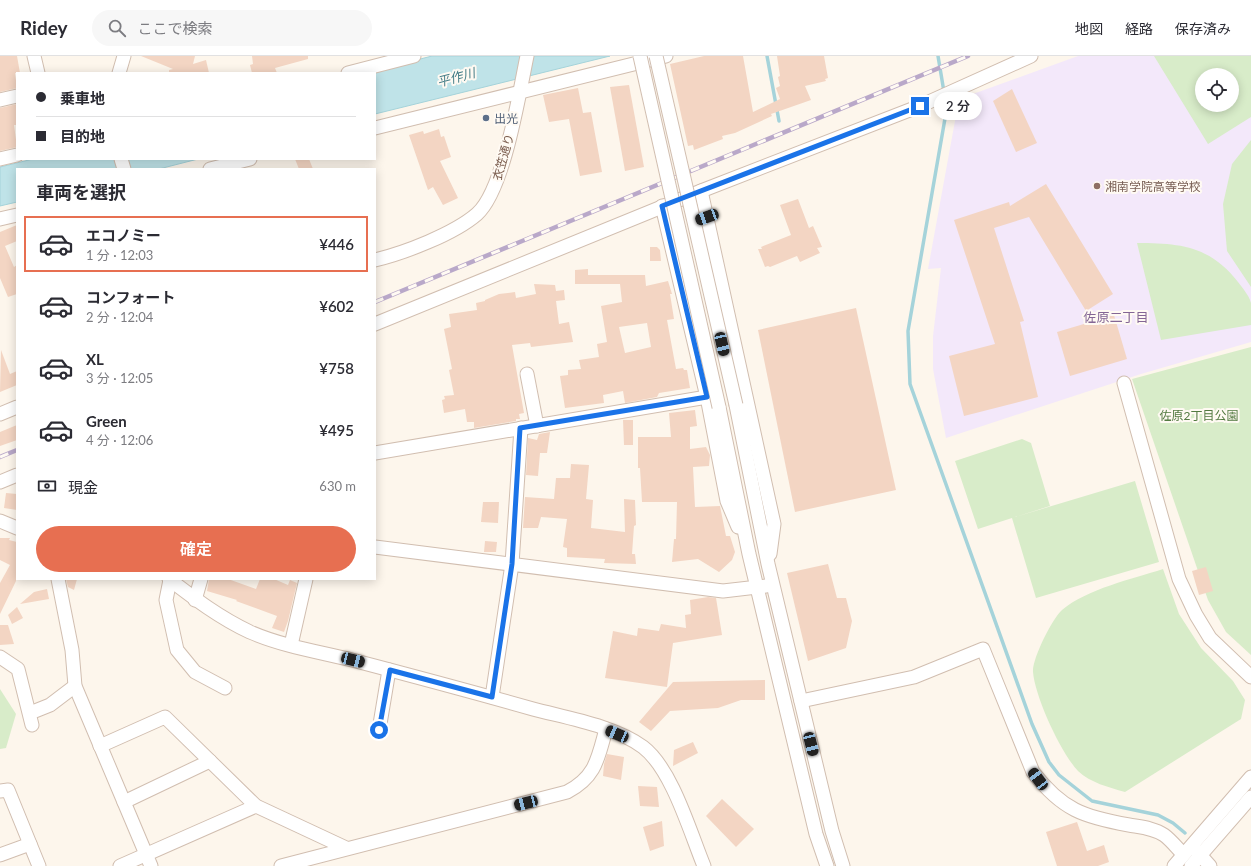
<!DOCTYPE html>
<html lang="ja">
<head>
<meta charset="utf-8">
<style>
	body { margin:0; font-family:Lato,"Noto Sans JP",sans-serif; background:#f7f7f7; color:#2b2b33; height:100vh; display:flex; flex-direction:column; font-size:15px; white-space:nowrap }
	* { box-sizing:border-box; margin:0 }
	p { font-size:13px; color:#7c7c81 }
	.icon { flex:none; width:22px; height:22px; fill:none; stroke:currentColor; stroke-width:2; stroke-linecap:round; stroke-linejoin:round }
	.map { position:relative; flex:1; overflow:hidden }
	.side { position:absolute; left:16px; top:112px; width:360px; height:412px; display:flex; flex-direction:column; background:#fff; border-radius:0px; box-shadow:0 2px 10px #0003 }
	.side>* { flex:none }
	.top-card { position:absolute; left:16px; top:16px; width:360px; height:88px; border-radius:0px; box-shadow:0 2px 10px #0003; display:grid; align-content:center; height:88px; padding:0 20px; background:#fff }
	.fabs { position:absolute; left:1195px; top:12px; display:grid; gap:8px }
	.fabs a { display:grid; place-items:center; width:44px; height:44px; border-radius:50%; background:#fff; box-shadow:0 2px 10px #0003; font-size:20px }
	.end { position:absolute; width:18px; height:18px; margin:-9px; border:5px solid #1a73e8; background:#fff; box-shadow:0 0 0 2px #fff }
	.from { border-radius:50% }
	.bubble { position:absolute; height:28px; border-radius:14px; background:#fff; box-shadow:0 2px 10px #0003; font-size:13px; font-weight:600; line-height:28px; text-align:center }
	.car { position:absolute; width:12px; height:24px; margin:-12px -6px; border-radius:5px; box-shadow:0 0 3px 1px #0007; background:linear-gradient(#222 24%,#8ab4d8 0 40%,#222 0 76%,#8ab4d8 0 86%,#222 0) }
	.top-card b { display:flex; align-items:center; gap:14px; height:38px; font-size:15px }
	.top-card b+b { border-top:1px solid #e1e1e2 }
	.top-card i { width:10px; height:10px; background:#2b2b33 }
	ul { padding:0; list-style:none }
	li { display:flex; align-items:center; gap:12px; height:56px; margin:0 8px 6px; padding:0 12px; border:2px solid transparent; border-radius:0px }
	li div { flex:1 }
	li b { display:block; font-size:15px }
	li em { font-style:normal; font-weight:600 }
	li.selected { border-color:#e76f51 }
	li>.icon { width:36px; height:36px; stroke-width:1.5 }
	h2 { padding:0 20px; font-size:18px; line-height:48px }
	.pay { display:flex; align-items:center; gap:10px; height:44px; padding:0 20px; font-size:15px }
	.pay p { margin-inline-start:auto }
	.action { display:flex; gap:8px; margin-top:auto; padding:8px 20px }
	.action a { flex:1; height:46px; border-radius:24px; background:#e76f51; color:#fff; font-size:16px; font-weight:600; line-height:46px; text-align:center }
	header { display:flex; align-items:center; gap:24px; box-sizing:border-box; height:56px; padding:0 20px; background:#fff; border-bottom:1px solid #e1e1e2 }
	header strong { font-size:19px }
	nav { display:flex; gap:22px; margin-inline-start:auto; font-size:14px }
	.search { width:280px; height:36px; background:#f7f7f7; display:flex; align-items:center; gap:10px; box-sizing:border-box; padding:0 14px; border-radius:22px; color:#7c7c81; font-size:15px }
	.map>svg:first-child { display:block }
</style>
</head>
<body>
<header>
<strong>Ridey</strong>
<div class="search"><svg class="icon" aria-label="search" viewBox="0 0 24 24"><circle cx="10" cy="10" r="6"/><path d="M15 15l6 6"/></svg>ここで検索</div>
<nav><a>地図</a><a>経路</a><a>保存済み</a></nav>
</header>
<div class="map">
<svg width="1251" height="810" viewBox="0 0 1251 810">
	<rect width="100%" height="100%" fill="#fdf6ec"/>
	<!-- education -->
	<path fill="#f3e8fa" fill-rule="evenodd" d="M1078 0H1251V286L1141 318 946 382 933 313V280L941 212 928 213 959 43ZM1202 19H1232V49H1202Z"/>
	<!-- green -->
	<g fill="#d8ecc9" fill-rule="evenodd">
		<path d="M1154 0H1251V61L1208 88ZM1202 19H1232V49H1202Z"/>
		<polygon points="1251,84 1251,231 1227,195 1223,148 1232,108"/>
		<path d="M1137 187C1180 187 1210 190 1238 226 1243 233 1249 239 1251 247 1251 254 1251 262 1251 269L1161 284Z"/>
		<polygon points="1251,291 1251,599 1226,576 1208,544 1132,323"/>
		<polygon points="1022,383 1031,387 1050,450 1015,461 1135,425 1159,506 1036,542 1012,462 978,473 955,405"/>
		<path d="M1163 513 1179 558 1201 592 1233 625 1245 644 1241 663 1125 736C1108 731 1091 727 1078 715 1061 697 1035 641 1033 616 1032 603 1052 563 1062 554 1087 533 1132 523 1163 513Z"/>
		<polygon points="0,633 16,658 6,692 0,693"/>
	</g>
	<!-- water -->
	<g fill="#bfe3e8" stroke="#a5d3da">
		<polygon points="432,0 610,0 375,58 375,17 366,17"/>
		<polygon points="33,103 198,103 159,113 17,113 17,146 0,150 0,111"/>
	</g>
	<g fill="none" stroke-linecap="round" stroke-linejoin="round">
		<!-- stream -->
		<g stroke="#a5d3da" stroke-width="3.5">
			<polyline points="767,0 779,65"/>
			<polyline points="938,0 944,36"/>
			<polyline points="945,42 947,51 908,275 910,328 1032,668 1049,706 1059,719 1092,745 1158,759 1173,767 1185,777"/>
		</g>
	</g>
	<!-- building -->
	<g fill="#f3d5c3" fill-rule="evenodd">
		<polygon points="0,0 17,0 20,17 15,17 17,32 0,36"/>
		<polygon points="141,0 195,0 193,8 206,4 209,17 169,17 169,14 173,13"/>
		<polygon points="252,0 308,0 308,3 275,12 277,17 252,17 250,9 253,8"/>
		<polygon points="704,0 743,0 753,56 780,43 776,32 780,30 778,21 780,20 777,0 824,0 828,22 825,23 826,25 805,30 811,44 771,58 772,60 735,77 722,80 723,83 694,94 693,89 688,90 670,8"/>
		<polygon points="629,29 644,111 625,115 610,31"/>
		<polygon points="578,32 583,57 591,56 602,116 580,120 569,63 549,66 543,39"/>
		<polygon points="1012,33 1037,87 1016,96 993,45"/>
		<polygon points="17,48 17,69 14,69 17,91 0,95 0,52"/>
		<polygon points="439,73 441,81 444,80 451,101 440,105 458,142 443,149 433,131 428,134 409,79 423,75 424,78"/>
		<polygon points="295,103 309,103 313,113 299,113"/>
		<polygon points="1046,128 1113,238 1086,255 1029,161 994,172 1024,265 1020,266 1038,341 964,360 949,300 995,288 954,164 1009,146 1010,150"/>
		<polygon points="798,143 809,172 813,170 822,191 817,192 820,197 800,206 797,200 770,211 768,210 765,211 758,193 762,193 761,191 791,179 780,149"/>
		<polygon points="17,169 17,185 5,190 14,211 17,209 17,238 8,241 0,222 0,176"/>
		<polygon points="650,191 657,191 660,194 661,205 650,205"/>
		<path d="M588 213V219H645L646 230 668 225 672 238H670L674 263 667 264 676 313 683 312 684 314H687L690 332 659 337 657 341 625 347 623 335 603 339 604 347 565 352 560 320 568 319V314L581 313 579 304 599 301 597 288 607 286 601 250 622 246 620 228H575V214ZM647 267 651 291 625 297 619 271Z"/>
		<polygon points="534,228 555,229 556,235 564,234 565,244 556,245 559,268 569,266 573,286 531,291 530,287 512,289 524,357 519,358 520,363 516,363 516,365 474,372 474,366 467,366 465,353 444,357 442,344 445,343 444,340 454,339 449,314 452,313 444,273 451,271 449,258 477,254 476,247 485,245 485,244 499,238 515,236 516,242 536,238"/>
		<polygon points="856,252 896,434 795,456 758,274"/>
		<polygon points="1114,259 1127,303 1070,320 1057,276"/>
		<polygon points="1,294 10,318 17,315 17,329 0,336"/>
		<polygon points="695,354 697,370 690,371 690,393 706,391 710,399 709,410 693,411 695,451 720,450 726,480 730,480 735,496 732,504 719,516 698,503 672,506 674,483 676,483 677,446 642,446 640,412 638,412 638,381 671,381 669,357"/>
		<polygon points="623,364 633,364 633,389 624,389"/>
		<polygon points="17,369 17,384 0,390 0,376"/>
		<polygon points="550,376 547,397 540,397 538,420 526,419 528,382 537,384 539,378"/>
		<polygon points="571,408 589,409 586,443 593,444 591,472 625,476 624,443 635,444 636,469 634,470 632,498 635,498 636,508 604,507 605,503 567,501 567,492 563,491 567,463 541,461 538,472 523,472 525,441 554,443 556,422 570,422"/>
		<polygon points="6,437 17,438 17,454 4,452"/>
		<polygon points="483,446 499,446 498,467 481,466"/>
		<polygon points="0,482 10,482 9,484 17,486 16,525 0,558 0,527 10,509 0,504"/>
		<polygon points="485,485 497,486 496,496 484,496"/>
		<polygon points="828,508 837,542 846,542 852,565 846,592 808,605 787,517"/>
		<polygon points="1206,511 1213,535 1199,539 1192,515"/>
		<polygon points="66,523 77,523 74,534 68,531"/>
		<polygon points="209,523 228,523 256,533 260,523 274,523 288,529 290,524 297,527 288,565 284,576 272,572 277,560 236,545 237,544 207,535"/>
		<polygon points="47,533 49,543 20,548 34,536"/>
		<polygon points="708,541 716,542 722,579 673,587 667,631 605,622 613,575 637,580 638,572 659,575 661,568 686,572 685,559 691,558 690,544"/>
		<polygon points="17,551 23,562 12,568 8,559"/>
		<polygon points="0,569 8,569 14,588 0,589"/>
		<polygon points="765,624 765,644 741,644 718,652 670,655 651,675 639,666 673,626"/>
		<polygon points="693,686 698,697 673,710 674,694"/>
		<polygon points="607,698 624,701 621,724 603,720 604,708"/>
		<polygon points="638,730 657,731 659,751 640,750"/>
		<polygon points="722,743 754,773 736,791 706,760"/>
		<polygon points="662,765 664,790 650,795 643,771"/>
		<polygon points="1077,766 1087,795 1104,789 1109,806 1098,810 1057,810 1046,776"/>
	</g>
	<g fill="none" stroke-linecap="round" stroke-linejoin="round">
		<!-- minor casing -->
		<g stroke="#d1beb0" stroke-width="15">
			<g id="minor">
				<polyline points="34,0 38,17"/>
				<polyline points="119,17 124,0"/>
				<polyline points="348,17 414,0"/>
				<polyline points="0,44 17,40"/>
				<polyline points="375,72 666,0"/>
				<polyline points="0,103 17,99"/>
				<polyline points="121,103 124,113"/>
				<polyline points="210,113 250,103"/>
				<polyline points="701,135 774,468 770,498"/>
				<polyline points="662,150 707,341 727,445 738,471"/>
				<polyline points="0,163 17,159"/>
				<path d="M375 204C404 197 454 178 477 158 504 134 519 38 527 0"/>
				<polyline points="375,268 701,135 920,50 1031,0"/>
				<polyline points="527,318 537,370"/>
				<polyline points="1124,327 1179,523 1196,559 1210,582 1251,621"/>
				<polyline points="736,349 768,508 832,775 843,810"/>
				<polyline points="719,351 749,498 816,778 827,810"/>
				<polyline points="0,358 17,351"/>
				<polyline points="375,397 707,341"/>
				<polyline points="0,426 17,419"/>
				<polyline points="0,465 17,472"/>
				<polyline points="375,491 723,535 766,530"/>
				<polyline points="58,523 72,594 75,630 124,746"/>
				<path d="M169 523C195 543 220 562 250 576 282 590 319 596 352 604 413 620 473 636 533 653 567 662 615 670 643 691 672 713 690 776 704 810"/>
				<polyline points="170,524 166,544 177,594 195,616 225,632"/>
				<polyline points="195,544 201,523"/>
				<polyline points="291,589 306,523"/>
				<polyline points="0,601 18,613 32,669"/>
				<polyline points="492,641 512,508 521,372"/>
				<path d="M801 645 914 621 983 593 1033 716C1062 754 1084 761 1129 769 1140 771 1154 772 1164 779 1171 784 1177 792 1183 798"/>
				<polyline points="30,657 50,649 75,630"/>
				<polyline points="379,674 389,614"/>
				<polyline points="100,690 165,661 256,750 346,792"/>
				<polyline points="0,735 8,734 39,810"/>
				<polyline points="1195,793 1210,810"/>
				<polyline points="0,799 30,788"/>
				<polyline points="120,810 256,750"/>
				<polyline points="151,810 124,746 210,705"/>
				<path d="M281 810 567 736C596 721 598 702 606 673"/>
				<polyline points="1174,810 1251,721"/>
				<polyline points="1191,810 1251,741"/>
			</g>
		</g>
		<!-- minor -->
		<use href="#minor" stroke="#fff" stroke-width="13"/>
		<!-- rail casing -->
		<g stroke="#b9a8c9" stroke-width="4.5">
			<g id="rail">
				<polyline points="375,246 968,0"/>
				<polyline points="0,401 17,394"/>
			</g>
		</g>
		<!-- rail -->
		<use href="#rail" stroke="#fffaf3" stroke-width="3" stroke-dasharray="9" stroke-linecap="butt"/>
		<!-- minor-bridge casing -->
		<g stroke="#d1beb0" stroke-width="15" stroke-linecap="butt">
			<g id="minor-bridge">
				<polyline points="640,0 719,351"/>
				<polyline points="656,0 736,349"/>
			</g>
		</g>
		<!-- minor-bridge -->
		<use href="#minor-bridge" stroke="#fff" stroke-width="13"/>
	</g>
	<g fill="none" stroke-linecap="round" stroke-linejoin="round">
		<!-- route -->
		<polyline stroke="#1a73e8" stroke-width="5" points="379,674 390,614 492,641 512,508 520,372 707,341 662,150 920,50"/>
	</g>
	<!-- markers -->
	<circle fill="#5c6f8a" stroke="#fffaf3" stroke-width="1.5" cx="486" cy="62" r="4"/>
	<circle fill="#8d6e63" stroke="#fffaf3" stroke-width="1.5" cx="1097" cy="130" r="4"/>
	<g text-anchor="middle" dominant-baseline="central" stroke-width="4" stroke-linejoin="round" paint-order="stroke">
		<!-- service labels -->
		<g font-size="12" fill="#4e5e75" stroke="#fffaf3" text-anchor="start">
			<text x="494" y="62">出光</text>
		</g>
		<!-- street labels -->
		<g font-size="12" fill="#7a5c4d" stroke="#fffaf3">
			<text transform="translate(503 101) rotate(-74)">衣笠通り</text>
		</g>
		<!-- education labels -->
		<g font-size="12" fill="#785e54" stroke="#fffaf3" text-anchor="start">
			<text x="1105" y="130">湘南学院高等学校</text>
		</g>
		<!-- park labels -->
		<g font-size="12" fill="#537a41" stroke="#fffaf3">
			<text x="1199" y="359">佐原2丁目公園</text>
		</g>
		<!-- water labels -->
		<g font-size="13" font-style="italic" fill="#437c86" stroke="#fffaf3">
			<text transform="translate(456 21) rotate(-15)">平作川</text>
		</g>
		<!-- neighbourhood labels -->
		<g font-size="13" fill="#846695" stroke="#fffaf3">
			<text x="1116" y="261">佐原二丁目</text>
		</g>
	</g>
</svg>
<div class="fabs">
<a><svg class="icon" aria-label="locate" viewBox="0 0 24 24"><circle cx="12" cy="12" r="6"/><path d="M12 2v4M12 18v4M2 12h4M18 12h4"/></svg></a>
</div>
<i class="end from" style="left:379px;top:674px"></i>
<i class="end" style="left:920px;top:50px"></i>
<div class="bubble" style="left:934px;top:36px;width:48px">2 分</div>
<i class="car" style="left:707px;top:161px;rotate:250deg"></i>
<i class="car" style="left:722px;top:288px;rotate:167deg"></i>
<i class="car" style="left:353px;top:604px;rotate:104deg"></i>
<i class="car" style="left:617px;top:678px;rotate:293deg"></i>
<i class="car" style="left:811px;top:688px;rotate:166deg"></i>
<i class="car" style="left:1038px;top:723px;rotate:323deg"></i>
<i class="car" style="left:526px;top:747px;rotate:256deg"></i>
<div class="top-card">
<b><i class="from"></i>乗車地</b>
<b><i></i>目的地</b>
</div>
<section class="side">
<h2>車両を選択</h2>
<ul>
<li class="selected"><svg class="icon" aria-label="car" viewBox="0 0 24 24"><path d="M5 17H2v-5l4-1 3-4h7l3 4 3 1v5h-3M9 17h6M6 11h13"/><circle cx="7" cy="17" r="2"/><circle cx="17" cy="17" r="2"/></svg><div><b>エコノミー</b><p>1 分 · 12:03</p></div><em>¥446</em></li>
<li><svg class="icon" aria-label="car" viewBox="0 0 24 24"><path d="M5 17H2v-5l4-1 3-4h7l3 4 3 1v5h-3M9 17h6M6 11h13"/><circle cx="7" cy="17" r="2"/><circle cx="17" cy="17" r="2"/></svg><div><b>コンフォート</b><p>2 分 · 12:04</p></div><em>¥602</em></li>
<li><svg class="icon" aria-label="car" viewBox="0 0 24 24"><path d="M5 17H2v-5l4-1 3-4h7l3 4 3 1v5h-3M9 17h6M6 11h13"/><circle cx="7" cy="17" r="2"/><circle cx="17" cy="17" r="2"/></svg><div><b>XL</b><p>3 分 · 12:05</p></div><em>¥758</em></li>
<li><svg class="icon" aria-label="car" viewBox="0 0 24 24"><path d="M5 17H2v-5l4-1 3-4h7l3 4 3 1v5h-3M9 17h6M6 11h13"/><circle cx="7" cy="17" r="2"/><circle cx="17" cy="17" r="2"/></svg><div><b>Green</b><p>4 分 · 12:06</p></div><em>¥495</em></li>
</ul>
<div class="pay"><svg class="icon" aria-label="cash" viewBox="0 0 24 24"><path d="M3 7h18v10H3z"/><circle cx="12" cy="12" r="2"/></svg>現金<p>630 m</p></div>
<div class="action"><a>確定</a></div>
</section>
</div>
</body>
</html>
